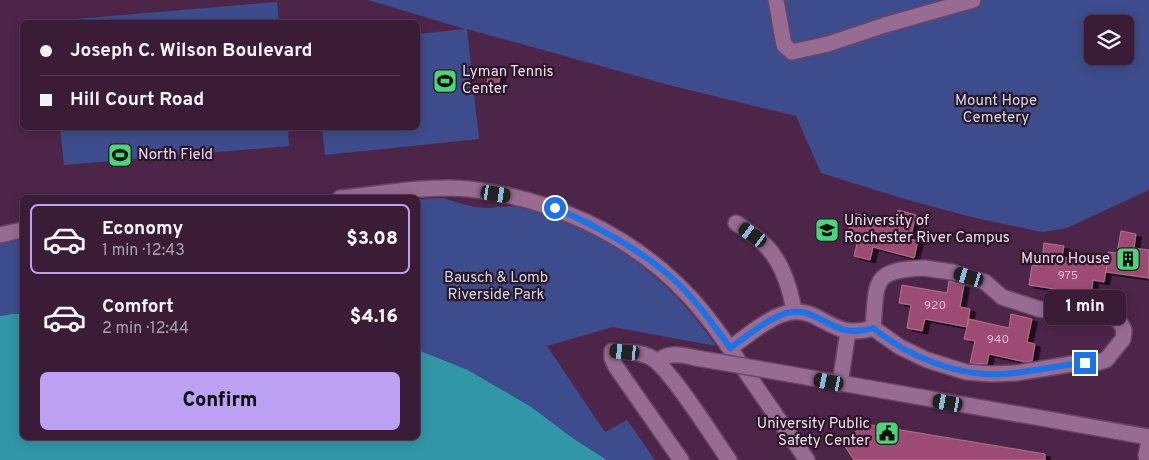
<!DOCTYPE html>
<html lang="en">
<head>
<meta charset="utf-8">
<style>
	body { margin:0; font-family:Overpass,sans-serif; background:#41253f; color:#f1f3f6; height:100vh; display:flex; flex-direction:column; font-size:19px; white-space:nowrap }
	* { box-sizing:border-box; margin:0 }
	p { font-size:16px; color:#aba1ad }
	.icon { flex:none; width:28px; height:28px; fill:none; stroke:currentColor; stroke-width:2; stroke-linecap:round; stroke-linejoin:round }
	.map { position:relative; flex:1; overflow:hidden }
	.sheet { position:absolute; left:20px; top:195px; width:400px; height:245px; display:flex; flex-direction:column; background:#3a1c37; border-radius:8px; box-shadow:0 2px 12px #0003,0 0 0 1px #543a52 }
	.sheet>* { flex:none }
	.hud { position:absolute; left:20px; top:20px; width:400px; height:110px; border-radius:8px; box-shadow:0 2px 12px #0003,0 0 0 1px #543a52; display:grid; align-content:center; height:110px; padding:0 20px; background:#3a1c37 }
	.tools { position:absolute; left:1084px; top:15px; display:grid; gap:10px }
	.tools a { display:grid; place-items:center; width:50px; height:50px; border-radius:8px; background:#3a1c37; box-shadow:0 2px 12px #0003,0 0 0 1px #543a52; font-size:25px }
	.end { position:absolute; width:22px; height:22px; margin:-11px; border:6px solid #1a73e8; background:#fff; box-shadow:0 0 0 2px #fff }
	.from { border-radius:50% }
	.bubble { position:absolute; height:35px; border-radius:8px; background:#3a1c37; box-shadow:0 2px 12px #0003,0 0 0 1px #543a52; font-size:16px; font-weight:800; line-height:35px; text-align:center }
	.car { position:absolute; width:15px; height:30px; margin:-15px -8px; border-radius:6px; box-shadow:0 0 4px 1px #0007; background:linear-gradient(#222 24%,#8ab4d8 0 40%,#222 0 76%,#8ab4d8 0 86%,#222 0) }
	.hud b { display:flex; align-items:center; gap:18px; height:48px; font-size:19px }
	.hud b+b { border-top:1px solid #543a52 }
	.hud i { width:12px; height:12px; background:#f1f3f6 }
	ul { padding:9px 0 0; list-style:none }
	li { display:flex; align-items:center; gap:15px; height:70px; margin:0 10px 8px; padding:0 10px; border:2px solid transparent; border-radius:8px }
	li div { flex:1 }
	li b { display:block; font-size:19px }
	li em { font-style:normal; font-weight:800 }
	li.on { border-color:#bca0f2 }
	li>.icon { width:45px; height:45px; stroke-width:1.5 }
	.cta { display:flex; gap:10px; margin-top:auto; padding:10px 20px }
	.cta a { flex:1; height:58px; border-radius:8px; background:#bca0f2; color:#111; font-size:20px; font-weight:800; line-height:58px; text-align:center }
	.map>svg:first-child { display:block }
</style>
</head>
<body>
<div class="map">
<svg width="1149" height="460" viewBox="0 0 1149 460">
	<defs>
		<filter id="shadow"><feDropShadow dx="5.5" dy="3" stdDeviation="0" flood-color="#0009"/></filter>
	</defs>
	<rect width="100%" height="100%" fill="#4d2549"/>
	<!-- green -->
	<g fill="#3d4c8c" fill-rule="evenodd">
		<path d="M368 0H1149V190L1067 228 1042 232 971 217 901 198 821 173 796 116 669 85 467 29 479 139 325 155 322 128H418V34L465 29ZM1092 24H1125V56H1092Z"/>
		<polygon points="277,2 279,22 51,22 51,21"/>
		<polygon points="60,128 288,128 289,146 64,165"/>
		<path d="M443 198C457 202 472 208 487 208 497 208 508 205 518 207 599 225 670 277 716 346L613 327 547 346 605 432 627 420 655 460H607L574 439 530 406 468 370 418 350V199Z"/>
		<polygon points="22,239 22,314 0,316 0,244"/>
	</g>
	<!-- water -->
	<polygon fill="#3196a7" points="13,314 22,314 22,438 418,438 418,350 468,370 530,406 574,439 607,460 0,460 0,316"/>
	<!-- building -->
	<g fill="#9d4c74" stroke="#ae758f" filter="url(#shadow)">
		<polygon points="491,68 502,71 498,85 487,82"/>
		<polygon points="898,210 916,215 910,239 918,241 914,258 873,247 870,260 854,256 859,235 848,232 853,213 894,224"/>
		<polygon points="1121,231 1136,234 1134,248 1149,250 1149,278 1106,272 1108,252 1117,253"/>
		<polygon points="1044,243 1064,246 1062,257 1107,264 1104,282 1093,280 1090,305 1072,302 1074,292 1029,285 1032,265 1041,266"/>
		<polygon points="949,281 964,285 960,307 970,309 967,327 925,319 922,331 907,328 911,305 899,303 902,285 947,293"/>
		<polygon points="1011,314 1032,319 1027,342 1035,344 1032,361 1025,362 989,354 987,364 970,363 975,341 964,339 969,319 1009,328"/>
		<polygon points="865,424 1045,454 1045,460 854,460 842,442"/>
	</g>
	<g fill="none" stroke-linecap="round" stroke-linejoin="round">
		<!-- minor casing -->
		<g stroke="#684565" stroke-width="18">
			<g id="minor">
				<polyline points="776,0 784,45 792,52 828,44 885,25 973,0"/>
				<path d="M340 198C380 194 430 185 469 189 551 198 630 234 687 294 709 317 726 343 744 369 765 400 786 430 807 460"/>
				<path d="M736 223C745 229 756 236 764 244 781 260 790 288 794 311"/>
				<polyline points="0,235 22,230"/>
				<path d="M924 268 952 272 985 282 1002 297 1039 309 1067 314 1112 316 1120 322 1124 330 1123 339 1106 360 1099 362 1071 364 1016 373 991 374 966 372 927 360 900 347 873 328C877 281 871 270 924 268Z"/>
				<path d="M730 348C746 337 773 313 793 312 822 309 833 341 873 328"/>
				<path d="M657 362C669 351 682 355 696 358"/>
				<polyline points="789,374 1149,437"/>
				<polyline points="840,384 848,331"/>
				<path d="M681 460 616 367 612 358V351C624 352 638 351 650 357 669 366 714 439 729 460"/>
				<polyline points="1147,460 1146,455 1149,442"/>
			</g>
		</g>
		<!-- minor -->
		<use href="#minor" stroke="#986b92" stroke-width="15"/>
		<!-- minor-bridge casing -->
		<g stroke="#684565" stroke-width="18" stroke-linecap="butt">
			<polyline id="minor-bridge" points="696,358 789,374"/>
		</g>
		<!-- minor-bridge -->
		<use href="#minor-bridge" stroke="#986b92" stroke-width="15"/>
	</g>
	<g fill="none" stroke-linecap="round" stroke-linejoin="round">
		<!-- route -->
		<path stroke="#1a73e8" stroke-width="6" d="M555 208C595 225 632 245 665 272 691 293 711 321 730 348 746 337 774 313 793 312 822 309 833 341 873 328 909 357 957 377 1005 374 1032 372 1058 365 1085 363"/>
	</g>
	<!-- icons -->
	<defs>
		<g id="stadium-square" transform="scale(1.25)"><rect x="-9" y="-9" width="18" height="18" rx="4" fill="#48d778" stroke="#291727"/><path d="M0-5a6.5 5 0 1 0 0 10a6.5 5 0 1 0 0-10ZM-3.5-1.8h7v3.6h-7Z" fill="#111"/></g>
		<g id="university-square" transform="scale(1.25)"><rect x="-9" y="-9" width="18" height="18" rx="4" fill="#48d778" stroke="#291727"/><path d="M0-5L7-2L0 1L-7-2ZM-4 1L0 2.5L4 1V4Q0 6-4 4Z" fill="#111"/></g>
		<g id="building-square" transform="scale(1.25)"><rect x="-9" y="-9" width="18" height="18" rx="4" fill="#48d778" stroke="#291727"/><path d="M-4-6H4V6H1V3H-1V6H-4ZM-2.5-4.3h1.7v1.8h-1.7ZM.8-4.3h1.7v1.8H.8ZM-2.5-1h1.7V.8h-1.7ZM.8-1h1.7V.8H.8Z" fill="#111"/></g>
		<g id="civic-square" transform="scale(1.25)"><rect x="-9" y="-9" width="18" height="18" rx="4" fill="#48d778" stroke="#291727"/><path d="M-.6-6.5H3V-4.5H.6V-3L4-1V1h2V6H-6V1h2V-1L-.6-3ZM-1.2 2.5V6h2.4V2.5Z" fill="#111"/></g>
	</defs>
	<g fill-rule="evenodd">
		<use href="#stadium-square" x="445" y="81"/>
		<use href="#stadium-square" x="120" y="155"/>
		<use href="#university-square" x="827" y="230"/>
		<use href="#building-square" x="1128" y="259"/>
		<use href="#civic-square" x="887" y="433"/>
	</g>
	<g text-anchor="middle" dominant-baseline="central" stroke-width="4.5" stroke-linejoin="round" paint-order="stroke">
		<!-- number labels -->
		<g font-size="12" fill="#deb6d0">
			<text x="1068" y="276">975</text>
			<text x="935" y="306">920</text>
			<text x="998" y="340">940</text>
		</g>
		<!-- poi labels -->
		<g font-size="15" fill="#f3d9ef" stroke="#291727" text-anchor="start">
			<text x="462" y="72">Lyman Tennis<tspan x="462" dy="17">Center</tspan></text>
			<text x="138" y="155">North Field</text>
			<text x="844" y="221">University of<tspan x="844" dy="17">Rochester River Campus</tspan></text>
			<text x="1110" y="259" text-anchor="end">Munro House</text>
			<text x="870" y="424" text-anchor="end">University Public<tspan x="870" dy="17">Safety Center</tspan></text>
		</g>
		<!-- park labels -->
		<g font-size="15" fill="#d1d8ec" stroke="#291727">
			<text x="996" y="101">Mount Hope<tspan x="996" dy="17">Cemetery</tspan></text>
			<text x="496" y="278">Bausch &amp; Lomb<tspan x="496" dy="17">Riverside Park</tspan></text>
		</g>
	</g>
</svg>
<div class="tools">
<a><svg class="icon" aria-label="layers" viewBox="0 0 24 24"><path d="M12 4l9 5-9 5-9-5zM3 14l9 5 9-5"/></svg></a>
</div>
<i class="end from" style="left:555px;top:208px"></i>
<i class="end" style="left:1085px;top:363px"></i>
<div class="bubble" style="left:1044px;top:290px;width:82px">1 min</div>
<i class="car" style="left:496px;top:194px;rotate:99deg"></i>
<i class="car" style="left:753px;top:235px;rotate:306deg"></i>
<i class="car" style="left:969px;top:277px;rotate:287deg"></i>
<i class="car" style="left:625px;top:352px;rotate:276deg"></i>
<i class="car" style="left:829px;top:382px;rotate:281deg"></i>
<i class="car" style="left:948px;top:403px;rotate:280deg"></i>
<div class="hud">
<b><i class="from"></i>Joseph C. Wilson Boulevard</b>
<b><i></i>Hill Court Road</b>
</div>
<section class="sheet">
<ul>
<li class="on"><svg class="icon" aria-label="car" viewBox="0 0 24 24"><path d="M5 17H2v-5l4-1 3-4h7l3 4 3 1v5h-3M9 17h6M6 11h13"/><circle cx="7" cy="17" r="2"/><circle cx="17" cy="17" r="2"/></svg><div><b>Economy</b><p>1 min · 12:43</p></div><em>$3.08</em></li>
<li><svg class="icon" aria-label="car" viewBox="0 0 24 24"><path d="M5 17H2v-5l4-1 3-4h7l3 4 3 1v5h-3M9 17h6M6 11h13"/><circle cx="7" cy="17" r="2"/><circle cx="17" cy="17" r="2"/></svg><div><b>Comfort</b><p>2 min · 12:44</p></div><em>$4.16</em></li>
</ul>
<div class="cta"><a>Confirm</a></div>
</section>
</div>
</body>
</html>
